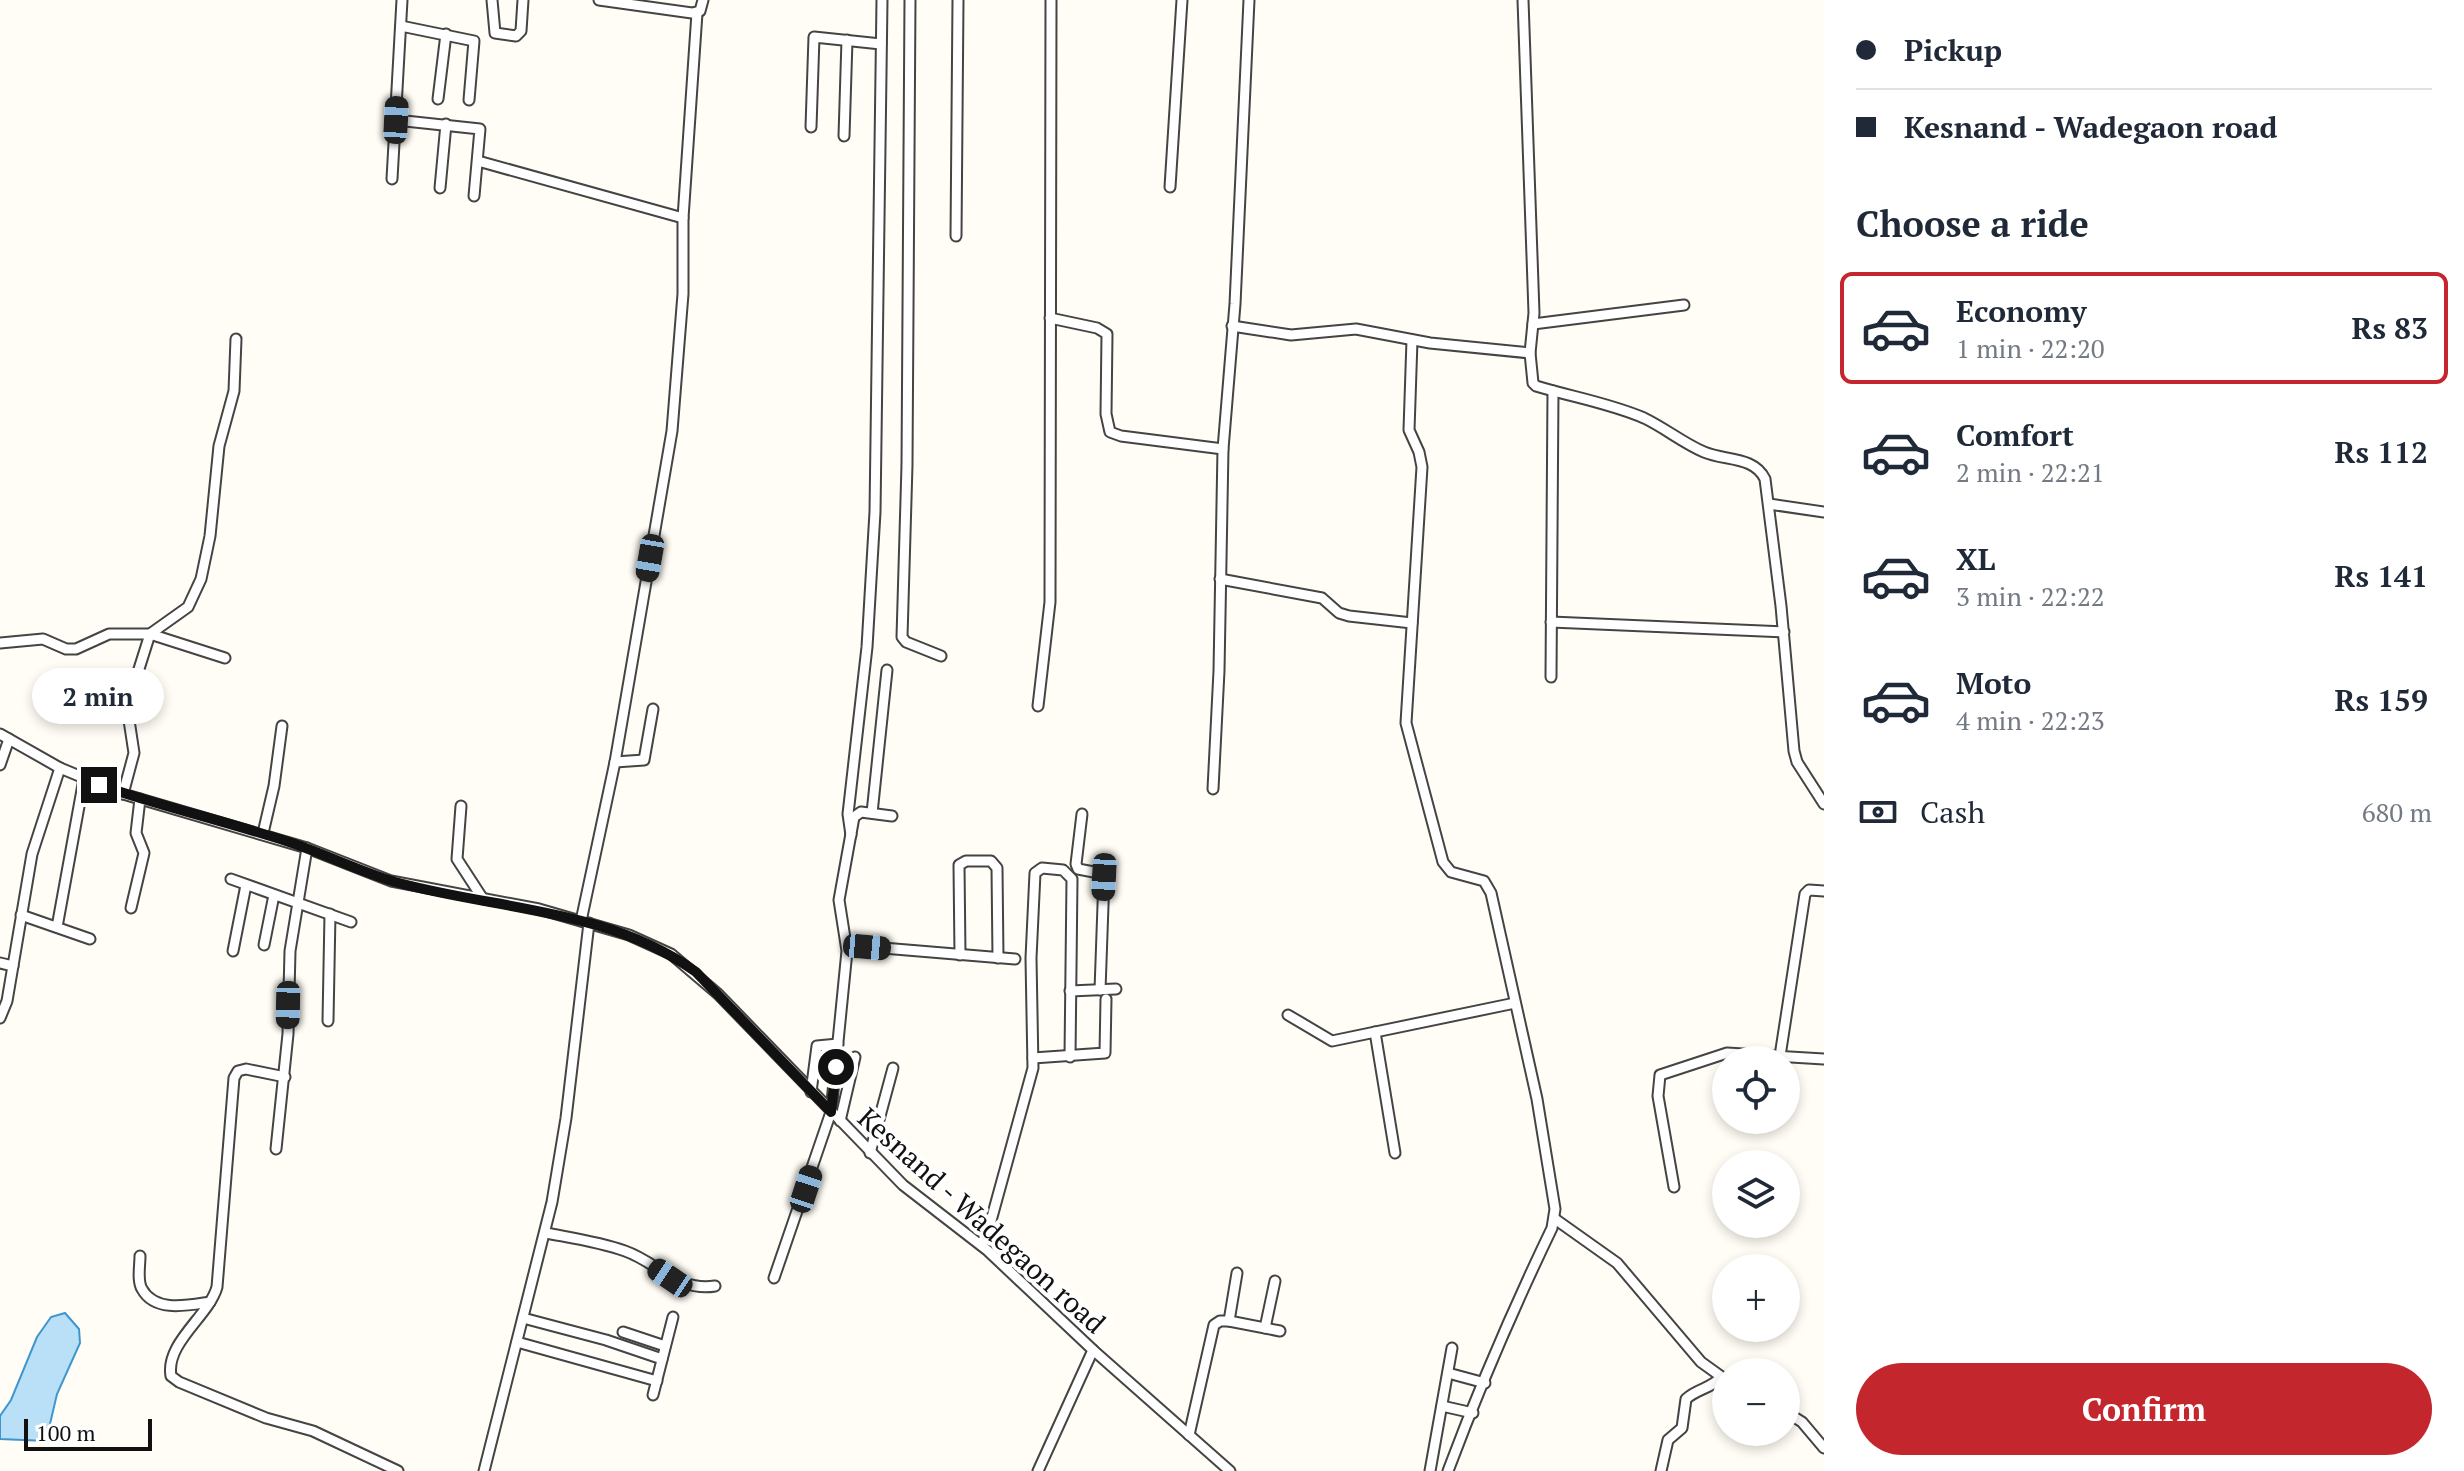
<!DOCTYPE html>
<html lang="en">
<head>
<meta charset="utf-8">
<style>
	body { margin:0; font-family:"PT Serif",serif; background:#f2f2f3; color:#1f2937; height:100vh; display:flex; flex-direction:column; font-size:30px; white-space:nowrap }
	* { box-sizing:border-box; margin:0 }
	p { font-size:26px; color:#747a83 }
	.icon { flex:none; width:44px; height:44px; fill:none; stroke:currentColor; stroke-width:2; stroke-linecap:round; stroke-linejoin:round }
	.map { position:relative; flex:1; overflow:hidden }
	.sheet { display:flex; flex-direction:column; background:#fff; width:640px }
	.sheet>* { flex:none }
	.banner { display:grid; align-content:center; height:176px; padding:0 32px; background:#fff }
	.fabs { position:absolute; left:1712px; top:1046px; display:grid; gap:16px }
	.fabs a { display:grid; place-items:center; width:88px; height:88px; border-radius:50%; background:#fff; box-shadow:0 4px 12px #0003; font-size:40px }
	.scale { position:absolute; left:24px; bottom:20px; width:128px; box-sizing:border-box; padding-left:8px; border:4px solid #111; border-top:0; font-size:22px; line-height:28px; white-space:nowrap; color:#111; -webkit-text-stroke:6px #fff; paint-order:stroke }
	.end { position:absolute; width:36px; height:36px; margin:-18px; border:10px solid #111; background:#fff; box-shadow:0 0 0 4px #fff }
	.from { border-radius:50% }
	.bubble { position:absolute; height:56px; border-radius:28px; background:#fff; box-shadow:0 4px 12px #0003; font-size:26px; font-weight:700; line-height:56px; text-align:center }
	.car { position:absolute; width:24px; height:48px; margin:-24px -12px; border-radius:10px; box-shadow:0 0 6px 2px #0007; background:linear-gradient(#222 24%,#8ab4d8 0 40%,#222 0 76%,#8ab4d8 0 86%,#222 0) }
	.banner b { display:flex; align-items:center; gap:28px; height:76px; font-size:30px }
	.banner b+b { border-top:2px solid #e0e1e3 }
	.banner i { width:20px; height:20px; background:#1f2937 }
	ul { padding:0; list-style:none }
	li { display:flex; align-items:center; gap:24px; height:112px; margin:0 16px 12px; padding:0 16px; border:4px solid transparent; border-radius:12px }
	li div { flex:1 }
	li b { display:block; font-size:30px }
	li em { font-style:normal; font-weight:700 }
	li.current { border-color:#c4262e }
	li>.icon { width:72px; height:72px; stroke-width:1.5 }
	h2 { padding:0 32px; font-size:36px; line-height:96px }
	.pay { display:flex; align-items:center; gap:20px; height:88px; padding:0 32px; font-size:30px }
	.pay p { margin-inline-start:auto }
	.cta { display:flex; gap:16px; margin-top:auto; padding:16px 32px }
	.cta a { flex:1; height:92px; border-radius:48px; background:#c4262e; color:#fff; font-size:32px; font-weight:700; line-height:92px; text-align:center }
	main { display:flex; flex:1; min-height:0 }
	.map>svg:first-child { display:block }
</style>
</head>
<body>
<main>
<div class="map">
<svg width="1824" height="1471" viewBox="0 0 1824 1471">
	<rect width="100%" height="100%" fill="#fffdf5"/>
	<!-- water -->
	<polygon fill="#b9e0f7" stroke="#3f96cf" stroke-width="2" points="65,1313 79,1329 80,1343 57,1394 46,1441 0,1439 0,1416 11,1400 37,1337 51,1317"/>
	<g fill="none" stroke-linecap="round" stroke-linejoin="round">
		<!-- minor casing -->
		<g stroke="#444" stroke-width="13">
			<g id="minor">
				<polyline points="492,0 495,33 516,36 521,31 523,0"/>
				<polyline points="599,0 692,13 700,11 703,0"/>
				<polyline points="910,0 907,465 902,637 906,642 941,656"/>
				<path d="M1523 0 1534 313 1530 353 1533 383 1536 386C1572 397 1609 403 1644 418 1665 428 1683 443 1704 452 1725 461 1754 456 1765 479L1781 606 1794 751 1797 762 1824 804"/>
				<polyline points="401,26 474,41 469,100"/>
				<polyline points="438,99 446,34"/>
				<polyline points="396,120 480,129 474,196"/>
				<polyline points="811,127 814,37 881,44"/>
				<polyline points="844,136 847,40"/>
				<polyline points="478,161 683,218"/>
				<polyline points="392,179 402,0"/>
				<polyline points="1170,187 1182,0"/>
				<polyline points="440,188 446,124"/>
				<polyline points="956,236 958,0"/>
				<polyline points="1050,318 1097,328 1107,334 1106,414 1110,432 1121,436 1223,449"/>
				<polyline points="1533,324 1684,305"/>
				<polyline points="1232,326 1291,335 1356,329 1430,343 1530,353"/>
				<path d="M1412 340 1409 430 1419 452 1422 467 1406 723 1443 862 1451 872 1484 881 1491 893 1537 1099 1555 1209 1552 1228C1514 1307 1479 1388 1448 1471"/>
				<polyline points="1769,504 1824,512"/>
				<polyline points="1220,579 1322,598 1339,613 1349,616 1412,623"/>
				<polyline points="1551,622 1784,632"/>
				<polyline points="0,643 43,639 66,649 76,649 109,634 150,634 225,658"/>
				<polyline points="1551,677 1553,391"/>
				<polyline points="1038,706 1050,602 1051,0"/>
				<polyline points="0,734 60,768 123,794 307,848 391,881 539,909 629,935 671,954 718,994 903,1185 987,1250 1093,1350 1230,1471"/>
				<polyline points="615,762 644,760 653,709"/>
				<polyline points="0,765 9,739"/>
				<polyline points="1213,789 1219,671 1223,449 1235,304 1249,0"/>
				<polyline points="123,794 134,753 127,707 150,634 188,607 201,579 210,536 219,446 234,391 236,339"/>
				<polyline points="461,806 457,859 483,899"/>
				<polyline points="872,813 887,670"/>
				<polyline points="1082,814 1076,864 1078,869 1099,873 1104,877 1100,990"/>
				<polyline points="263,833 274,786 282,726"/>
				<polyline points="851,835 848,814 867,647 875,512 882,0"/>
				<polyline points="231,879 351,922"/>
				<polyline points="131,908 144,853 136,833 140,799"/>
				<polyline points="21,915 90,939"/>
				<polyline points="581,921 615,762 672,431 683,294 683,218 697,13"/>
				<polyline points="57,927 84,779"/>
				<polyline points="264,945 274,895"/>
				<polyline points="847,945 1015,959"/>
				<polyline points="233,951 246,885"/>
				<polyline points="960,955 959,865 966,861 991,861 997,868 998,958"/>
				<polyline points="0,963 13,966"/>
				<polyline points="1070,991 1116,989"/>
				<polyline points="1288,1015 1332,1041 1515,1003"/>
				<polyline points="0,1018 7,1001 32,854 60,768"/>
				<polyline points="328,1021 330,914"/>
				<polyline points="1375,1032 1395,1153"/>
				<polyline points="1780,1056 1805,894 1809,890 1824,891"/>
				<polyline points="1033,1058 1105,1053 1106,999"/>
				<path d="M285 1077 246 1069 238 1071 234 1078 217 1287C209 1316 165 1343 171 1376L179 1382 266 1418 313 1431 398 1471"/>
				<polyline points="811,1092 817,1046 838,1044"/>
				<polyline points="840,1121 855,1057"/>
				<polyline points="276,1149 288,1034 290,951 307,848"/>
				<polyline points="870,1153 893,1068"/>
				<polyline points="1674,1187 1658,1096 1660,1075 1727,1053 1824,1059"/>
				<polyline points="1555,1219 1617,1263 1701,1362 1726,1380"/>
				<path d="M546 1233C572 1238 600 1242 625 1251 657 1262 678 1292 715 1286"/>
				<polyline points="981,1245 989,1228 1033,1068 1031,958 1035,873 1042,868 1063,870 1072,879 1070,1057"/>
				<path d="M140 1256C140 1266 137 1281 142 1289 155 1313 189 1305 210 1302"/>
				<polyline points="774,1278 831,1112 847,951 839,900 854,817 861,812 892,816"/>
				<polyline points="523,1318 606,1340 662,1359"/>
				<polyline points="1229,1321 1237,1273"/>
				<polyline points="1265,1328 1275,1281"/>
				<polyline points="623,1332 665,1346"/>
				<polyline points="517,1342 657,1381"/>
				<polyline points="1448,1373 1485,1383"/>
				<polyline points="653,1395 673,1317"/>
				<polyline points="1442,1406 1473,1413"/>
				<polyline points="1786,1412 1802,1422 1824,1448"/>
				<polyline points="1189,1435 1214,1325 1220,1321 1229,1321 1280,1331"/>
				<polyline points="484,1471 552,1202 566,1118 589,923"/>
				<polyline points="1038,1471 1093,1350"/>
				<polyline points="1430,1471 1452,1348"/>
				<path d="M1661 1471 1668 1440 1682 1428 1686 1399C1698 1388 1711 1389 1721 1377"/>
			</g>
		</g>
		<!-- minor -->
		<use href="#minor" stroke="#fff" stroke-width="9"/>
	</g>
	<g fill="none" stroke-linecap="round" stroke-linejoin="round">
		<!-- route -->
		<path stroke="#111" stroke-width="10" d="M99 785C161 806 224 821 286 841 323 853 358 871 395 882 497 910 607 908 696 972L831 1112 836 1067"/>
	</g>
	<g text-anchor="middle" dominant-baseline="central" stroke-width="8" stroke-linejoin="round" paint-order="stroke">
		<!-- street labels -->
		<g font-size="28" fill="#111" stroke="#fff">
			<text transform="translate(982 1220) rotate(42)">Kesnand - Wadegaon road</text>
		</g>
	</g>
</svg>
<div class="fabs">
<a><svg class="icon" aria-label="locate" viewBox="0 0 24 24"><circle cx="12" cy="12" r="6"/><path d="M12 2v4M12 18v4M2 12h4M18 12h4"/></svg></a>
<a><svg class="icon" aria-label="layers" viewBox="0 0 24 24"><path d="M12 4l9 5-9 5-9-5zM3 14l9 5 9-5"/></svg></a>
<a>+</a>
<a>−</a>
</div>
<div class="scale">100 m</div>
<i class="end from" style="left:836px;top:1067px"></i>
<i class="end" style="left:99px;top:785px"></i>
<div class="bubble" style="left:32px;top:668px;width:132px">2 min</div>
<i class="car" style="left:396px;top:120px;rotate:3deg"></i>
<i class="car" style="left:650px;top:558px;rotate:190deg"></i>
<i class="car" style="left:1104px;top:877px;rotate:183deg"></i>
<i class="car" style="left:867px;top:947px;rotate:95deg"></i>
<i class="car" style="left:288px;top:1005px;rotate:181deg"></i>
<i class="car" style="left:806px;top:1189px;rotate:18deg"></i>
<i class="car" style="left:670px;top:1278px;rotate:304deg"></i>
</div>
<section class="sheet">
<div class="banner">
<b><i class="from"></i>Pickup</b>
<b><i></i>Kesnand - Wadegaon road</b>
</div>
<h2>Choose a ride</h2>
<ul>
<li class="current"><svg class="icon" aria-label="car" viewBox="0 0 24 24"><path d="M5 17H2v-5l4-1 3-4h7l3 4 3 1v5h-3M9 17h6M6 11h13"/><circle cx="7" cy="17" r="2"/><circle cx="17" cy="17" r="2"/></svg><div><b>Economy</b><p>1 min · 22:20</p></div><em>Rs 83</em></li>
<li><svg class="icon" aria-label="car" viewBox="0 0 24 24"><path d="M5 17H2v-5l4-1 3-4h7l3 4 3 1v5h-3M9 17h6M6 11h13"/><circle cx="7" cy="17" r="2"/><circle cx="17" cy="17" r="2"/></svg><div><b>Comfort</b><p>2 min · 22:21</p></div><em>Rs 112</em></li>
<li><svg class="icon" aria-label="car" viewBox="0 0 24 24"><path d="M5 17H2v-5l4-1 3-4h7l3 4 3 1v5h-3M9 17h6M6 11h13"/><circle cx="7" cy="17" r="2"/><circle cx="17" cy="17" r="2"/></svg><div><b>XL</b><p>3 min · 22:22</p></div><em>Rs 141</em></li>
<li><svg class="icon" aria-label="car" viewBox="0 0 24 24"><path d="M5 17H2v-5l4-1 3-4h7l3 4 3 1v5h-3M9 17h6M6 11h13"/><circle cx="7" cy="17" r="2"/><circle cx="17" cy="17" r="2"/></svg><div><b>Moto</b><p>4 min · 22:23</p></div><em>Rs 159</em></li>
</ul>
<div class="pay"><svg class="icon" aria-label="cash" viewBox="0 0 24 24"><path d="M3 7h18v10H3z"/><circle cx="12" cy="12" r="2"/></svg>Cash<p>680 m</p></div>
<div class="cta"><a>Confirm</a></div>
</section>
</main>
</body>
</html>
